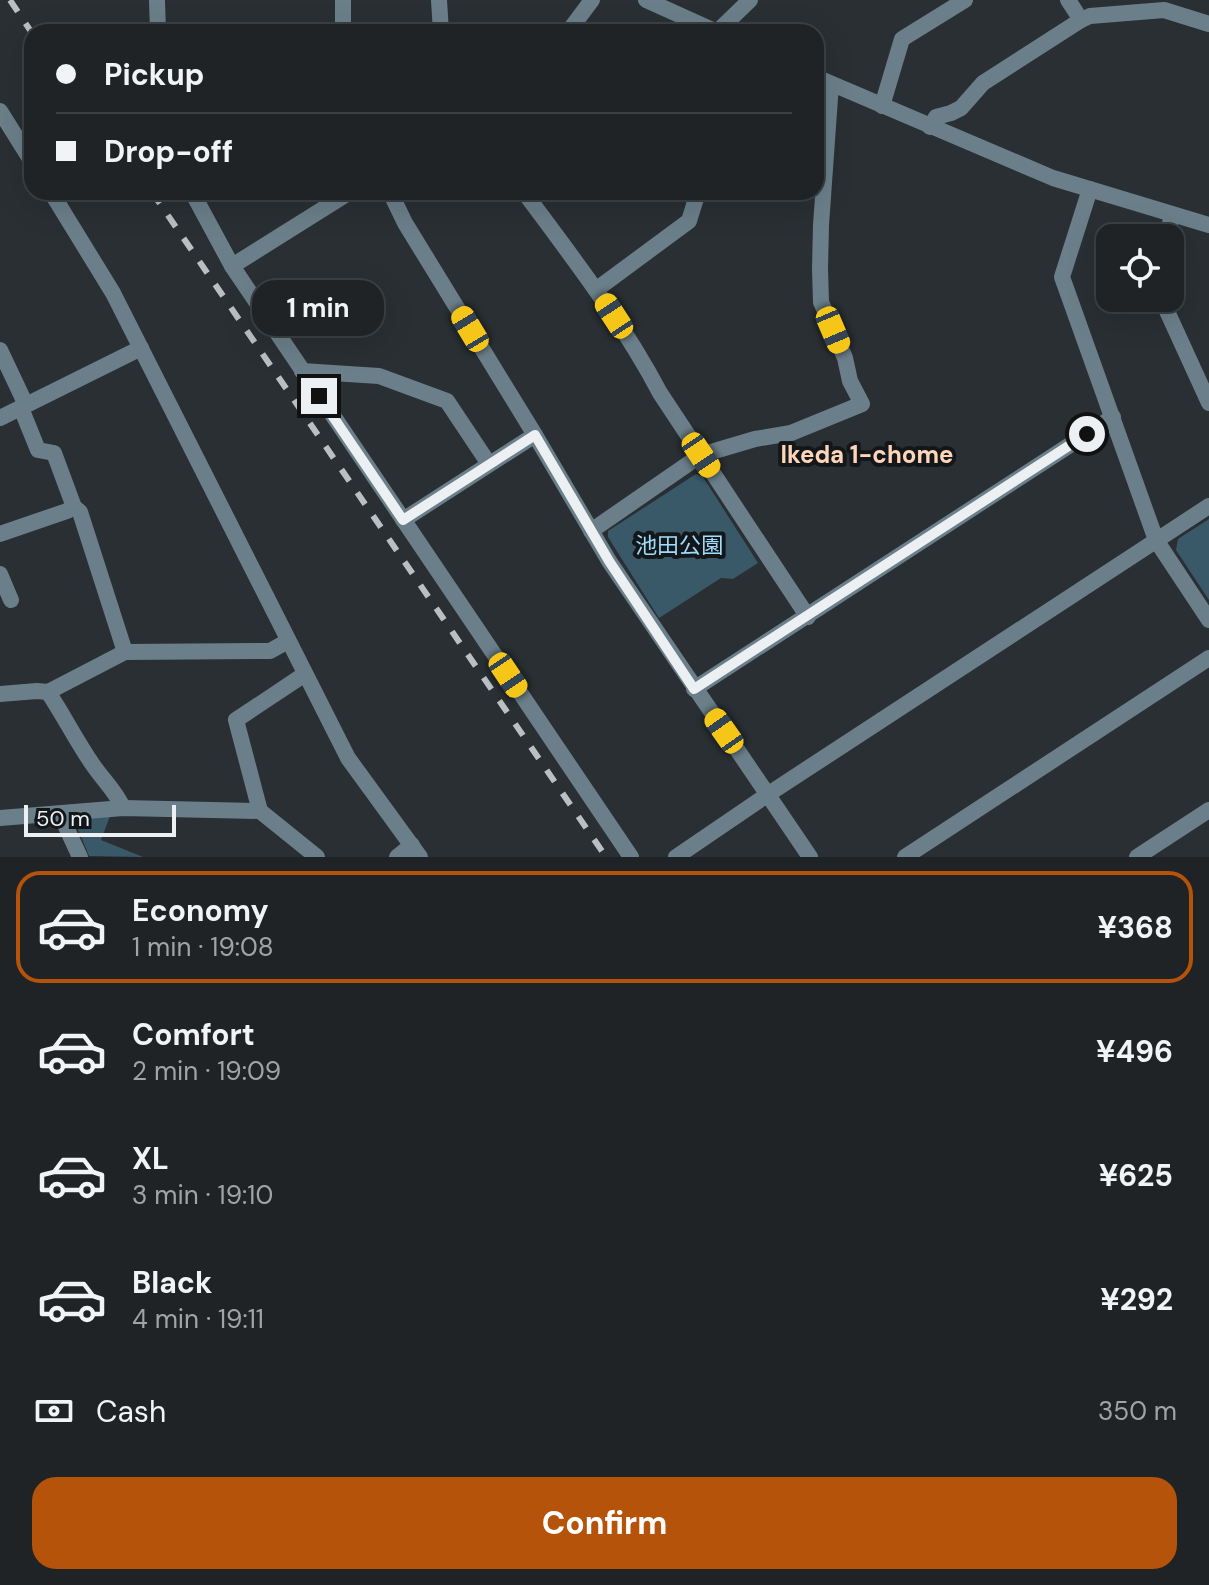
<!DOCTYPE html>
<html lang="en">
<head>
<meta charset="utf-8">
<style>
	body { margin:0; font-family:"DM Sans","Noto Sans JP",sans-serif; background:#2c2f32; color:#f1f3f6; height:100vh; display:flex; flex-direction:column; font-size:30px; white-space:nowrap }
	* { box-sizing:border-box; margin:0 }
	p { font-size:26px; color:#a1a4a7 }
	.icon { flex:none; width:44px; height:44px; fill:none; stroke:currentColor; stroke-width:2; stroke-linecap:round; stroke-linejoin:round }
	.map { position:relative; height:857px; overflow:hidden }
	.panel { display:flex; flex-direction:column; background:#1f2326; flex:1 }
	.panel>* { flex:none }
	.banner { position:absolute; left:24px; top:24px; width:800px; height:176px; border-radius:24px; box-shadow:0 8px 32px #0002,0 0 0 2px #3c4043; display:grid; align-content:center; height:176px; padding:0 32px; background:#1f2326 }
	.tools { position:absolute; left:1096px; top:224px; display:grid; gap:16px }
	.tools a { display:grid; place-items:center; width:88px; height:88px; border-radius:16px; background:#1f2326; box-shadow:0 8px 32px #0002,0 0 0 2px #3c4043; font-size:40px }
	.scale { position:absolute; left:24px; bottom:20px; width:152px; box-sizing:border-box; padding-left:8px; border:4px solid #ecf0f3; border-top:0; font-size:22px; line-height:28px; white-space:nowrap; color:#ecf0f3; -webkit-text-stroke:6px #141719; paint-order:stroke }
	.end { position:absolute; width:36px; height:36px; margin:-18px; border:10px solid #ecf0f3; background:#111; box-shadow:0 0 0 4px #111 }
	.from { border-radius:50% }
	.bubble { position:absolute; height:56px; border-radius:24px; background:#1f2326; box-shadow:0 8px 32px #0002,0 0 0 2px #3c4043; font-size:26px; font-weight:700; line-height:56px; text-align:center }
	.car { position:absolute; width:24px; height:48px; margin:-24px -12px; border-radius:10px; box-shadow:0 0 6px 2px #0007; background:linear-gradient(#f5c518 24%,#345 0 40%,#f5c518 0 76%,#345 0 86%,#f5c518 0) }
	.banner b { display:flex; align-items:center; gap:28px; height:76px; font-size:30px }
	.banner b+b { border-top:2px solid #3c4043 }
	.banner i { width:20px; height:20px; background:#f1f3f6 }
	ul { padding:14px 0 0; list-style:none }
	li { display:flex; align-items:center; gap:24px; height:112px; margin:0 16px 12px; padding:0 16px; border:4px solid transparent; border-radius:24px }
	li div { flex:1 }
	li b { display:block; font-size:30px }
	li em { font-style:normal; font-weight:700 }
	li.on { border-color:#b45309 }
	li>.icon { width:72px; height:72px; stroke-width:1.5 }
	.pay { display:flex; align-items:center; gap:20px; height:88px; padding:0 32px; font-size:30px }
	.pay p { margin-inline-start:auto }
	.button { display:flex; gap:16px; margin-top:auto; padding:16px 32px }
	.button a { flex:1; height:92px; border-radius:24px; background:#b45309; color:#fff; font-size:32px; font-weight:700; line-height:92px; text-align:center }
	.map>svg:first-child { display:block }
</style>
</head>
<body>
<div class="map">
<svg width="1209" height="857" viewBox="0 0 1209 857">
	<rect width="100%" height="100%" fill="#292f33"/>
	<!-- green -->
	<g fill="#395969">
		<polygon points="696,474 703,477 758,563 733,579 721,578 659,618 608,537 608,531"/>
		<polygon points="1209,519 1209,600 1176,550 1178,539"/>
		<polygon points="110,816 101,840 143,857 89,856 77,827 81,818"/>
	</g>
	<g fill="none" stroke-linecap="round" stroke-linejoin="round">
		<!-- minor -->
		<g stroke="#6b7f8a" stroke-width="16">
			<polyline points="439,0 441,32"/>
			<polyline points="1068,0 1081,20"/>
			<polyline points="334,32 343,26 343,0"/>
			<polyline points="568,32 592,0"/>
			<polyline points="717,32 750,0"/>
			<polyline points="882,106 902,39 965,0"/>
			<polyline points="0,111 32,162"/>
			<polyline points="930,127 936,117 951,113 961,108 983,83 1081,20 1090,16 1164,10 1209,24"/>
			<polyline points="1090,189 1062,277 1156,540 1209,620"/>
			<polyline points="51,192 113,293 348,758 420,857"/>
			<polyline points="390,192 405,223 535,435 609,561 810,857"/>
			<path d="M524 192C572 257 622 321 660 393L808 617"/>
			<polyline points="1167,238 1172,214"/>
			<polyline points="232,266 350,192"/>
			<polyline points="597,289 689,221 698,192"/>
			<polyline points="1161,298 1209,403"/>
			<polyline points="0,350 26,405"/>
			<polyline points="302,371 379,376 447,401 489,464"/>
			<polyline points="21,408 38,450 54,453 74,507 80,512 125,652"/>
			<polyline points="0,418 141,348"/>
			<polyline points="403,520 535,435"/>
			<polyline points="591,531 701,455 755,439 791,433 862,404 850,381 845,358 821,302 820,269 821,225 831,84"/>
			<polyline points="0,534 67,511 74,507"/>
			<polyline points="0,574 11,600"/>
			<polyline points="305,674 236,720 260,811 317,857"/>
			<polyline points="694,689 1113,417"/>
			<path d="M48 692C64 716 77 742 93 765 103 780 116 791 123 808"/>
			<polyline points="0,694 37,691 48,692 125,652 270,651 288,641"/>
			<polyline points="60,814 80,857"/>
			<polyline points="0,818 123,808 260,811"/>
			<polyline points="397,857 412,845"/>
			<polyline points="676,857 767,795 1209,506"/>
			<polyline points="905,857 1209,658"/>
			<polyline points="1137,857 1209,810"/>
		</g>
		<!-- tertiary -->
		<g stroke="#6b7f8a" stroke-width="16">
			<polyline points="157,0 158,32"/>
			<polyline points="646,0 717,32"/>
			<polyline points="816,77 1053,178 1209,225"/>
			<polyline points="192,192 232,266 631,857"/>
		</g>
		<!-- rail -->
		<g stroke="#bbbfc2" stroke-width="6" stroke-dasharray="14 14" stroke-linecap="butt">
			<polyline points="10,0 32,33"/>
			<polyline points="152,192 606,857"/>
		</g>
	</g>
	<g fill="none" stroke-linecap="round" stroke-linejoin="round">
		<!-- route -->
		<polyline stroke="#ecf0f3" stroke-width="10" points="319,396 403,520 535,435 609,561 694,689 1087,434"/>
	</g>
	<g text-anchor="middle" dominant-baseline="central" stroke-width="8" stroke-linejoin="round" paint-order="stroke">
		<!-- park labels -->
		<g font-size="22" fill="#a0ddfd" stroke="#141719">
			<text x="679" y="545">池田公園</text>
		</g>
		<!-- neighbourhood labels -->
		<g font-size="24" font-weight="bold" fill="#fed5b8" stroke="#141719">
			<text x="867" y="454">Ikeda 1-chome</text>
		</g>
	</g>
</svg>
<div class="tools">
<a><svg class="icon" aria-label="locate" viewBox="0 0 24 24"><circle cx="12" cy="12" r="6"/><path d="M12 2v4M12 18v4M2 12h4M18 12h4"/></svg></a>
</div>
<div class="scale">50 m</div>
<i class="end from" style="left:1087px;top:434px"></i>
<i class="end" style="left:319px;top:396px"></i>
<div class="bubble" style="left:252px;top:280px;width:132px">1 min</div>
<i class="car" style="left:614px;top:316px;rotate:327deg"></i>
<i class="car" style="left:470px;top:329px;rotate:329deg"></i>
<i class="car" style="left:833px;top:330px;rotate:157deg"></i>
<i class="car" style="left:701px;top:455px;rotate:146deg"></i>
<i class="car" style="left:508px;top:675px;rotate:146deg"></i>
<i class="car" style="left:724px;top:731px;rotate:325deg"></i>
<div class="banner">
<b><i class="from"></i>Pickup</b>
<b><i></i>Drop-off</b>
</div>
</div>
<section class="panel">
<ul>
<li class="on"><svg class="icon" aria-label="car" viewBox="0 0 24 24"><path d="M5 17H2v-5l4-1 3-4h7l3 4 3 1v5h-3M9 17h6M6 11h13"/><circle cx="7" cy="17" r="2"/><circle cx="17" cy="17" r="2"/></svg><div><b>Economy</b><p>1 min · 19:08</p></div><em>¥368</em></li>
<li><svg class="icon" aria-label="car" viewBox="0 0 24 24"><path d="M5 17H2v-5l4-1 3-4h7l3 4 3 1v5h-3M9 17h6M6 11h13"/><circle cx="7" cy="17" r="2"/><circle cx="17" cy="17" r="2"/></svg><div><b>Comfort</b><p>2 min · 19:09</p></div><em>¥496</em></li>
<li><svg class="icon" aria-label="car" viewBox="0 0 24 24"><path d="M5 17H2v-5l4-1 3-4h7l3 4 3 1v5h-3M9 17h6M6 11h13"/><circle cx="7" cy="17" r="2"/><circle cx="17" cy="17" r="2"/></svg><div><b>XL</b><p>3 min · 19:10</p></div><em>¥625</em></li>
<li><svg class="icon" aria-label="car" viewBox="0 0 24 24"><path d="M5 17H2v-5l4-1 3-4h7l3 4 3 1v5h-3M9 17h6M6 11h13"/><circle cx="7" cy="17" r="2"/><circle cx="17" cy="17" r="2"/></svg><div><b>Black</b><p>4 min · 19:11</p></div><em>¥292</em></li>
</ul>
<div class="pay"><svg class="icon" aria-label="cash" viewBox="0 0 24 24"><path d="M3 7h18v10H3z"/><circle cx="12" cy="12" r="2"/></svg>Cash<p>350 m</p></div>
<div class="button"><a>Confirm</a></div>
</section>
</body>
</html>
